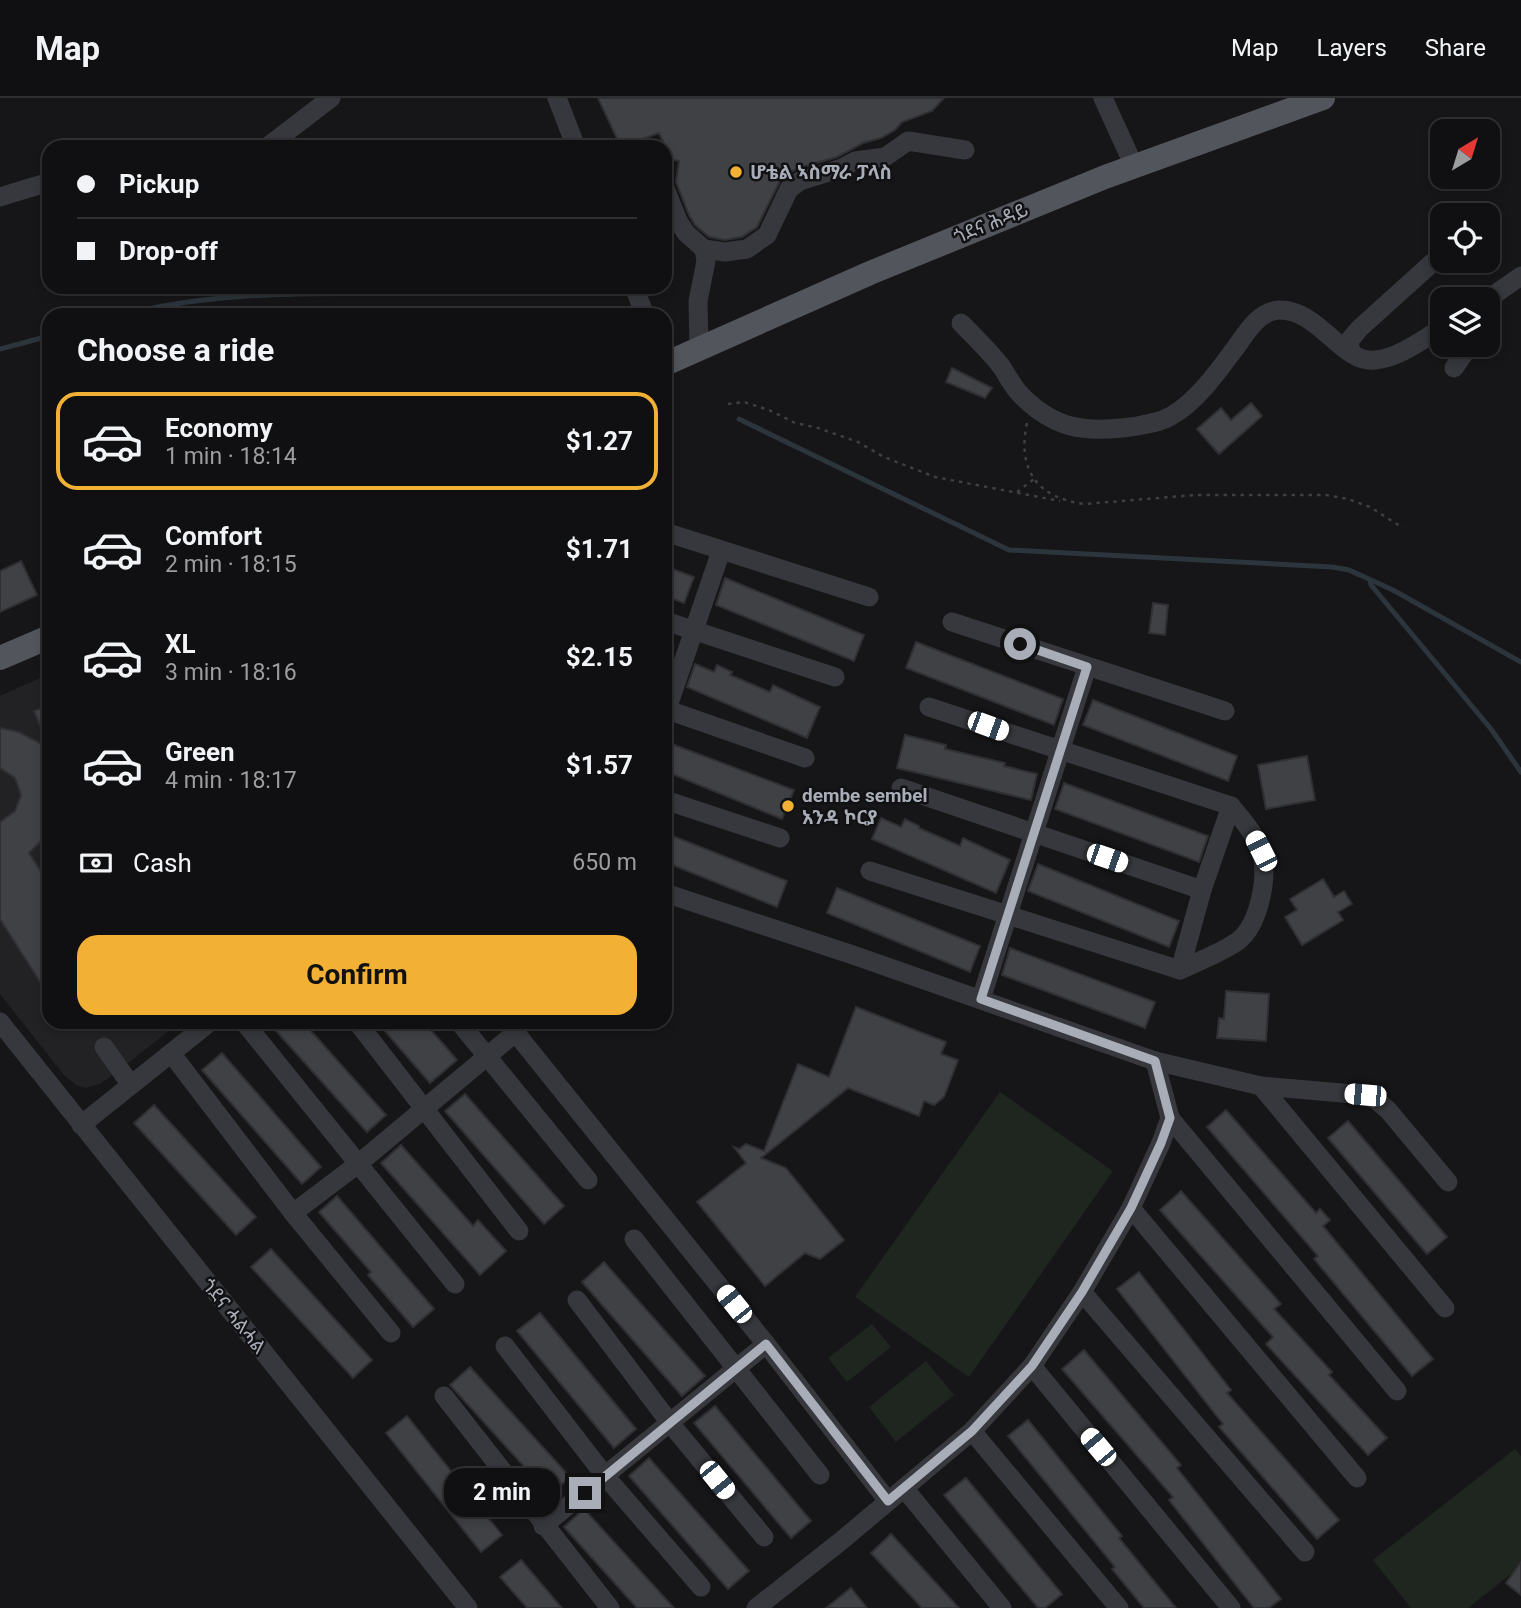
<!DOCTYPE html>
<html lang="en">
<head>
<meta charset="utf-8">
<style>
	body { margin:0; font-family:Roboto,"Noto Sans Ethiopic",sans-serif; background:#19191b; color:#f1f3f6; height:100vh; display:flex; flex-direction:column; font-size:26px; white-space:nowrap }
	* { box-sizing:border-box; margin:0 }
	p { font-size:23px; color:#9c9d9f }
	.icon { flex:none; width:38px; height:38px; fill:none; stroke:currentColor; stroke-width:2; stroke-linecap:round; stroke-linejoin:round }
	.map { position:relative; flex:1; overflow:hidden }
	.sheet { position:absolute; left:42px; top:210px; width:630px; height:721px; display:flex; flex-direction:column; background:#101012; border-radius:21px; box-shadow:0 4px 10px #0003,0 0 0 2px #303032 }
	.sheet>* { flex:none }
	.guide { position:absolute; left:42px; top:42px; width:630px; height:154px; border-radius:21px; box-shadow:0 4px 10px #0003,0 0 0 2px #303032; display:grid; align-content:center; height:154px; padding:0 35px; background:#101012 }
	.needle { width:46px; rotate:38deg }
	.controls { position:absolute; left:1430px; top:21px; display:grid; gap:14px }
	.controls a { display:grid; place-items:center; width:70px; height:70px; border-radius:14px; background:#101012; box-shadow:0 4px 10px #0003,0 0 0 2px #303032; font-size:35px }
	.end { position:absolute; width:32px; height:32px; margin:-16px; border:9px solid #a8adb8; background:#111; box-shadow:0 0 0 4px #111 }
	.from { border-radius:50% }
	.bubble { position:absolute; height:49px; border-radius:21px; background:#101012; box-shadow:0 4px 10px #0003,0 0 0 2px #303032; font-size:23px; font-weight:700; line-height:49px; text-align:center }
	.car { position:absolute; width:21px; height:42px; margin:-21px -10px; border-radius:9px; box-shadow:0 0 5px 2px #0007; background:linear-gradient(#fff 24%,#345 0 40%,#fff 0 76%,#345 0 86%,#fff 0) }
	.guide b { display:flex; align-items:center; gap:24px; height:66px; font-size:26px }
	.guide b+b { border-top:2px solid #303032 }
	.guide i { width:18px; height:18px; background:#f1f3f6 }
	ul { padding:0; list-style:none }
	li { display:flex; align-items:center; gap:21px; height:98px; margin:0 14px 10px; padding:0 21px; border:4px solid transparent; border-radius:21px }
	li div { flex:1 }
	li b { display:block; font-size:26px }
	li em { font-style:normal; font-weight:700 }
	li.current { border-color:#f2b134 }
	li>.icon { width:63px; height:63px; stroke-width:1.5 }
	h2 { padding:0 35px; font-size:32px; line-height:84px }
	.pay { display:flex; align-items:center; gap:18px; height:77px; padding:0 35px; font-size:26px }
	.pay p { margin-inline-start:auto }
	.primary-button { display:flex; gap:14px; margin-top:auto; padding:14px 35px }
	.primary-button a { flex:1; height:80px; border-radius:21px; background:#f2b134; color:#111; font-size:28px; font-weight:700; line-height:80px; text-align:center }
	header { display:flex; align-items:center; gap:42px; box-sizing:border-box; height:98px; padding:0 35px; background:#101012; border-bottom:2px solid #303032 }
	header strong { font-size:33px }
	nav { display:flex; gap:38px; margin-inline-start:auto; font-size:24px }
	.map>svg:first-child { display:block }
</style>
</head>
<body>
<header>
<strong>Map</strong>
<nav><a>Map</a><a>Layers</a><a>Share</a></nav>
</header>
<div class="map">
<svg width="1521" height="1510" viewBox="0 0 1521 1510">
	<rect width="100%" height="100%" fill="#161618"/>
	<!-- built -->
	<polygon fill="#222225" points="49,576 49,924 180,924 113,977 100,986 86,990 76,987 64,977 0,896 0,598"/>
	<!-- green -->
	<g fill="#1e261f">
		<polygon points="1000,994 1113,1073 969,1279 855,1199"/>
		<polygon points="872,1226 891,1249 847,1284 828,1260"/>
		<polygon points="926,1263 954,1297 896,1344 869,1309"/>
		<polygon points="1515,1351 1521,1358 1521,1468 1468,1510 1411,1510 1373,1462"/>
	</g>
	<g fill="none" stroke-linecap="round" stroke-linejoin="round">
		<!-- stream -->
		<g stroke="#2c353c" stroke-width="5">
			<path d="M123 217C207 194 297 196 383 195"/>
			<polyline points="0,251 49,238"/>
			<polyline points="739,321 1009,452 1332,469 1349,472 1393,492 1521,564"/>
			<polyline points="1370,482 1371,487 1491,631 1521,674"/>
		</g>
	</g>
	<!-- building -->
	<g fill="#404145" stroke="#303034" stroke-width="2">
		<polygon points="598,0 944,0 932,13 902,24 895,32 881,40 863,45 837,59 796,71 781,81 757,129 742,139 725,142 709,139 695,127 689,117 676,84 679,63 665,60 665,48 659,35 621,49"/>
		<polygon points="952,270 992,290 985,300 946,284"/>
		<polygon points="1251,305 1262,318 1219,356 1197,331 1221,310 1231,322"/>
		<polygon points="21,463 37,497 0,514 0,473"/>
		<polygon points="665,468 694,479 684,505 665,498"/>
		<polygon points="725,480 864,537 854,563 716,507"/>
		<polygon points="1153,505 1168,507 1165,537 1149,535"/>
		<polygon points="916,544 1063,601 1054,627 906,570"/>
		<polygon points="695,566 714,574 717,567 732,574 730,577 770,594 773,587 820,609 807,640 687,589"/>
		<polygon points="1093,602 1237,658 1228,683 1083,627"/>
		<polygon points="49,607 49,649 34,613"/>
		<polygon points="0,630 19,634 49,650 49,735 29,755 49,786 49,898 0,821 0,724 15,713 21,697 15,680 0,670"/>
		<polygon points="905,637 946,647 945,651 1005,665 1004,668 1037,676 1031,702 897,670"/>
		<polygon points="669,645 794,692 782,721 665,673 665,655"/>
		<polygon points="1307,658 1315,702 1266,711 1258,667"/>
		<polygon points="1064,685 1208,738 1199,764 1055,711"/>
		<polygon points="881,720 901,729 905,721 919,728 919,730 960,748 963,740 1010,762 996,795 872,741"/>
		<polygon points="665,735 787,783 777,809 665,764"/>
		<polygon points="1038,766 1179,823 1169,849 1028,793"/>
		<polygon points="1323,781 1334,799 1344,793 1352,806 1338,814 1343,822 1302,847 1285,819 1297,812 1290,801"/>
		<polygon points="837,790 980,848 970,874 827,815"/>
		<polygon points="1010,850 1155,904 1145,930 1002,877"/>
		<polygon points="1226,893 1269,896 1266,943 1217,940 1219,920 1224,921"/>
		<polygon points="856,909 946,944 941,956 958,962 944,999 934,1007 924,1003 919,1018 848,990 761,1060 786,1070 844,1142 820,1161 805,1155 765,1188 697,1104 746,1065 734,1049 739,1051 746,1046 764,1053 798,966 829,979"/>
		<polygon points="268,924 303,924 386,1017 367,1034"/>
		<polygon points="377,924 424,924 457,962 430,985"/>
		<polygon points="222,955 321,1069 302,1086 202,972"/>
		<polygon points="465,996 564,1108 544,1126 445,1013"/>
		<polygon points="154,1007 256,1119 236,1137 134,1025"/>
		<polygon points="1226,1012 1316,1115 1320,1111 1330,1122 1323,1128 1433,1261 1412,1278 1314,1161 1318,1158 1207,1029"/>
		<polygon points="1348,1023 1447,1139 1427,1156 1328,1040"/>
		<polygon points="401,1047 473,1128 478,1122 506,1153 480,1177 381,1065"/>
		<polygon points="1181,1093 1281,1206 1274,1211 1332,1274 1329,1277 1387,1340 1368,1357 1266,1246 1273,1239 1160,1112"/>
		<polygon points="337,1098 434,1211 413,1229 368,1177 371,1174 319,1114"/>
		<polygon points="271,1151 372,1262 353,1280 251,1169"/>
		<polygon points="604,1164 705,1278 682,1298 582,1184"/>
		<polygon points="1139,1174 1231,1292 1227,1295 1339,1422 1317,1441 1219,1329 1223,1326 1117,1191"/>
		<polygon points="540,1215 636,1331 614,1350 517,1233"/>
		<polygon points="1084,1252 1181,1367 1177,1370 1281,1501 1269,1510 1254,1510 1169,1402 1173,1399 1062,1271"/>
		<polygon points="470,1269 570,1379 550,1397 450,1287"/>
		<polygon points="715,1308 811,1423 791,1440 694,1325"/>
		<polygon points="407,1318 502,1437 481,1454 386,1335"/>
		<polygon points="1028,1322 1122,1438 1119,1440 1176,1510 1144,1510 1112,1471 1115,1469 1008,1338"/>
		<polygon points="649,1360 749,1473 728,1491 629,1378"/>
		<polygon points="966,1380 1062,1496 1045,1510 1038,1510 944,1397"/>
		<polygon points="584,1411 674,1510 637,1510 564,1429"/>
		<polygon points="891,1436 959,1510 922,1510 871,1455"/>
		<polygon points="521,1462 562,1510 527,1510 500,1479"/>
		<polygon points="1521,1464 1521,1497 1506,1485"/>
		<polygon points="851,1490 867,1510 826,1510"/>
	</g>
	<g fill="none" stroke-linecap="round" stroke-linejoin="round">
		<!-- path -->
		<g stroke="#3d3f44" stroke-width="2.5" stroke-dasharray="3.5 5" stroke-linecap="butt">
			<polyline points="728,306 744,304 769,312 795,325 818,330 858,344 884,359 935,379 1060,403"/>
			<path d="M1027 325C1017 372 1037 400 1085 406L1195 397H1326L1348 401 1370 409 1403 430"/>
			<polyline points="1017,394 1034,381"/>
		</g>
		<!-- minor -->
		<g stroke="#37383d" stroke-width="19">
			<polyline points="557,0 576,49"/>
			<polyline points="1103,0 1134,68"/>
			<polyline points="267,49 331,0"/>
			<polyline points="665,90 678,123 686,135 704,151 706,163 698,203 699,251"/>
			<polyline points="0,99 49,84"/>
			<polyline points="704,151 725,154 747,151 767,137 789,91 800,83 842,70 855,63 885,59 908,43 965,52"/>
			<polyline points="634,189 645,217"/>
			<polyline points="1488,201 1521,178"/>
			<path d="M961 225C975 239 989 253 1001 268 1007 277 1012 287 1019 295 1053 331 1084 335 1130 329 1143 327 1159 325 1171 318 1195 305 1217 275 1233 253 1245 238 1257 213 1279 212 1319 211 1342 266 1375 262 1399 260 1422 242 1442 230"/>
			<polyline points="1352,255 1348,244 1360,230 1442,156"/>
			<polyline points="1454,270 1470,247"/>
			<polyline points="665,434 869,499"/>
			<polyline points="665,523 835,579"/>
			<polyline points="952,524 1225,613"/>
			<polyline points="665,611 805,660"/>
			<polyline points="665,617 721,453"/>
			<polyline points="901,690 1202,792"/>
			<polyline points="665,702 780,740"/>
			<path d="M870 773 1180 872C1199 863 1221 855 1238 843 1259 827 1269 778 1261 753 1255 736 1242 721 1231 708L929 609"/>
			<polyline points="665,795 853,857 1155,963 1261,988 1365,997 1376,1002 1388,1012 1448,1084"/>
			<polyline points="1180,872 1202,792 1231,708"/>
			<polyline points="981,901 1087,569"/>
			<polyline points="0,924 468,1510"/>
			<polyline points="244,924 455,1186"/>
			<polyline points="357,924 519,1133"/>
			<polyline points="459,924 588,1082"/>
			<polyline points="507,924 766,1246 888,1403"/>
			<polyline points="104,949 131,987"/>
			<polyline points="171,955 293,1115 391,1235"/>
			<polyline points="1261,988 1445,1210"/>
			<polyline points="1170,1020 1397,1293"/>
			<polyline points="81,1027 210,924"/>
			<polyline points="1131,1110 1357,1380"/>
			<polyline points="293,1115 358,1066 515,935"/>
			<polyline points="634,1141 820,1377"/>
			<polyline points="1082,1194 1305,1454"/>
			<polyline points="577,1202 670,1325 764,1439"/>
			<polyline points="505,1248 606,1379 701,1489"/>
			<polyline points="1032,1268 1231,1510"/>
			<polyline points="444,1298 610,1510"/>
			<polyline points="972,1333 1119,1510"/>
			<polyline points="904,1390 1002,1510"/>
			<polyline points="543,1428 766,1246"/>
			<polyline points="756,1510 841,1443 972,1333 1032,1268 1082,1194 1131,1110 1161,1045 1170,1020 1155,963"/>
		</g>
		<!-- major -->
		<g stroke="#53555c" stroke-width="24">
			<polyline points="665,266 870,175 1105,79 1323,0"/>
			<polyline points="0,560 49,539"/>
		</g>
	</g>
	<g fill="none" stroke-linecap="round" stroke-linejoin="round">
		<!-- route -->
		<polyline stroke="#a8adb8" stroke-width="9" points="585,1395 766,1246 888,1403 972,1333 1032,1268 1082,1194 1131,1110 1161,1045 1170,1020 1155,963 981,901 1087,569 1020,546"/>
	</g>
	<!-- markers -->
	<g fill="#f2b134" stroke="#111113" stroke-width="2.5">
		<circle cx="736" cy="74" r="7"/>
		<circle cx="788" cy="708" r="7"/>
	</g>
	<g text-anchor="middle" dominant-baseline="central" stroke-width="5" stroke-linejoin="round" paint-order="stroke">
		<!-- poi labels -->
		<g font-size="19" font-weight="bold" fill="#a8adb8" stroke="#111113" text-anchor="start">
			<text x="750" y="74">ሆቴል ኣስማራ ፓላስ</text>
			<text x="802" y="697">dembe sembel<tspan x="802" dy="22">አንዳ ኮርያ</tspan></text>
		</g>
		<!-- street labels -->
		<g font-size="19" fill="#a8adb8" stroke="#111113">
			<text transform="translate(991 125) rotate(-22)">ጎደና ሕዳይ</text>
			<text transform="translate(234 1218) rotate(51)">ጎደና ሓልሓል</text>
		</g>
	</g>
</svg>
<div class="controls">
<a><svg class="needle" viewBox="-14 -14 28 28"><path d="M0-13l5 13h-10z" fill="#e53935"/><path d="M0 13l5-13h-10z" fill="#9c9d9f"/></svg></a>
<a><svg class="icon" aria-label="locate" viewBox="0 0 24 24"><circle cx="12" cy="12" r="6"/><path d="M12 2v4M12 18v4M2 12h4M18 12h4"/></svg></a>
<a><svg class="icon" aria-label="layers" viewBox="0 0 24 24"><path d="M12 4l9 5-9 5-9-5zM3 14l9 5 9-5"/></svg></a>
</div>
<i class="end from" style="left:1020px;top:546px"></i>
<i class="end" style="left:585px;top:1395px"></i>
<div class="bubble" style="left:444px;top:1370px;width:116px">2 min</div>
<i class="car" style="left:988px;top:628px;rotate:110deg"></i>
<i class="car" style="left:1261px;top:753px;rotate:333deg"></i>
<i class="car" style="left:1107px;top:760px;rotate:109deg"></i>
<i class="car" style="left:1365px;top:997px;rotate:275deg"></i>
<i class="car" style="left:734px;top:1206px;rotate:321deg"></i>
<i class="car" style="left:1098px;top:1349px;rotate:320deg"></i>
<i class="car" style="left:717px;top:1382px;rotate:141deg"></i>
<div class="guide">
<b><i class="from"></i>Pickup</b>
<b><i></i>Drop-off</b>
</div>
<section class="sheet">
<h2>Choose a ride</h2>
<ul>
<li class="current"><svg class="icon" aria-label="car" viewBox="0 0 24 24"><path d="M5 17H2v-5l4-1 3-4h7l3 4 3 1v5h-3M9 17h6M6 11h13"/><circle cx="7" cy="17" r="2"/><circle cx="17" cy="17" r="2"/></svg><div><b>Economy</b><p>1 min · 18:14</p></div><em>$1.27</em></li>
<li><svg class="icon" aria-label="car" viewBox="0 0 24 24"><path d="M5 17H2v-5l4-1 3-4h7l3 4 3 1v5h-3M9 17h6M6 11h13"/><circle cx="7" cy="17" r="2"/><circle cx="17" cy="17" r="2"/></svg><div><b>Comfort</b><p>2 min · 18:15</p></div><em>$1.71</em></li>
<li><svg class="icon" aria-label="car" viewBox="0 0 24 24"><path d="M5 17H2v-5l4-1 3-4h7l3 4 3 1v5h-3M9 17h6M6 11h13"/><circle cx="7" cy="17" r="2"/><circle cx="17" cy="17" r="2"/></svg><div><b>XL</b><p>3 min · 18:16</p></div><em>$2.15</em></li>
<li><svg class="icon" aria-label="car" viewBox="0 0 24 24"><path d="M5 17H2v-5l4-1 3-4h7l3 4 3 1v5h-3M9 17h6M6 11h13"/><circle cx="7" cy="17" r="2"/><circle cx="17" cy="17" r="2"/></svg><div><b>Green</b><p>4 min · 18:17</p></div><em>$1.57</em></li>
</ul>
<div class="pay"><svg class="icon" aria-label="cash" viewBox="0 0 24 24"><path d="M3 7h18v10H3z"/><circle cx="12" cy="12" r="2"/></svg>Cash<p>650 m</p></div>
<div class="primary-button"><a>Confirm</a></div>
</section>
</div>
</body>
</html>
